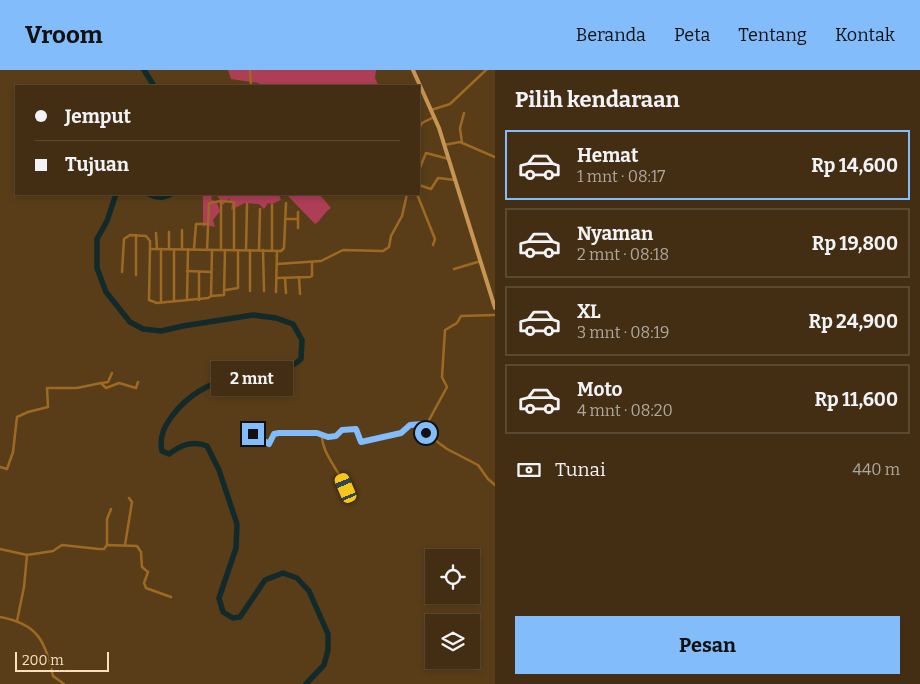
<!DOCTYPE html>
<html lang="id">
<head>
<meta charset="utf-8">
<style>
	body { margin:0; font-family:Bitter,serif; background:#4a361c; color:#f1f3f6; height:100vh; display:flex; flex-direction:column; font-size:19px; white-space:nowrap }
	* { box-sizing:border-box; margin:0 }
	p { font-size:16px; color:#afa8a0 }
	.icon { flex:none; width:28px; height:28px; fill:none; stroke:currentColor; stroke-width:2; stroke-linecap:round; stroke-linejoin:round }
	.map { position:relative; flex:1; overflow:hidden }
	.side { display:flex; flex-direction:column; background:#432e13; width:425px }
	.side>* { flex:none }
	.hud { position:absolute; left:15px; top:15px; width:405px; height:110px; border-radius:0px; box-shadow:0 2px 8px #0003,0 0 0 1px #5b4a33; display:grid; align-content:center; height:110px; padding:0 20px; background:#432e13 }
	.tools { position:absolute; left:425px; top:479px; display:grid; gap:10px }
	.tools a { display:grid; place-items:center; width:55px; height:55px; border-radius:0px; background:#432e13; box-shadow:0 2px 8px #0003,0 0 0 1px #5b4a33; font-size:25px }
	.scale { position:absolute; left:15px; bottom:12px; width:94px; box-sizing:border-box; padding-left:5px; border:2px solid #fbdebd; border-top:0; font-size:14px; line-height:18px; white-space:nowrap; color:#fbdebd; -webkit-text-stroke:4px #593d19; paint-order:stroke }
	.end { position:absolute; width:22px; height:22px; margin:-11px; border:6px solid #82bcfa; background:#111; box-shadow:0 0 0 2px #111 }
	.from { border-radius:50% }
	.bubble { position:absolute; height:35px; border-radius:0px; background:#432e13; box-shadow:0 2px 8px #0003,0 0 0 1px #5b4a33; font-size:16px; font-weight:700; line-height:35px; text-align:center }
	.car { position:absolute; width:15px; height:30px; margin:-15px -8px; border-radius:6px; box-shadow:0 0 4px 1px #0007; background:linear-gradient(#f5c518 24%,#345 0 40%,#f5c518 0 76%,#345 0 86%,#f5c518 0) }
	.hud b { display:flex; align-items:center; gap:18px; height:48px; font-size:19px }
	.hud b+b { border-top:1px solid #5b4a33 }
	.hud i { width:12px; height:12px; background:#f1f3f6 }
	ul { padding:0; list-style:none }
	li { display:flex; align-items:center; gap:15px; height:70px; margin:0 10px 8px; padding:0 10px; border:2px solid #5b4a33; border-radius:0px }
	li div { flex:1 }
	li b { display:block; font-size:19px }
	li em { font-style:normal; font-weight:700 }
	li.selected { border-color:#82bcfa }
	li>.icon { width:45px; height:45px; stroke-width:1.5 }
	h2 { padding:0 20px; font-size:22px; line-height:60px }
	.pay { display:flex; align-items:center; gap:12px; height:55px; padding:0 20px; font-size:19px }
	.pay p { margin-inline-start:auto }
	.cta { display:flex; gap:10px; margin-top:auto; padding:10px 20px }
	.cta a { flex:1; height:58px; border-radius:0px; background:#82bcfa; color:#111; font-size:20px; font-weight:700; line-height:58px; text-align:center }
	header { display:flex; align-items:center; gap:30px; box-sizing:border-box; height:70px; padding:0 25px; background:#82bcfa; color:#111 }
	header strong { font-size:24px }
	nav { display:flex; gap:28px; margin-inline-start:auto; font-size:18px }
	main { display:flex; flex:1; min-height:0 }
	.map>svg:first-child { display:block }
</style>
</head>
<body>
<header>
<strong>Vroom</strong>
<nav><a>Beranda</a><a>Peta</a><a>Tentang</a><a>Kontak</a></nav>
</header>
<main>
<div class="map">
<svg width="495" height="614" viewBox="0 0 495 614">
	<rect width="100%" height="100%" fill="#593d19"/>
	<!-- green -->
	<g fill="#ad3e56">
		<polygon points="228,0 376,0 375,8 379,16 262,16 258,13 231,9"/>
		<polygon points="203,124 213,124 211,129 217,133 220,141 213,150 215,157 206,155 203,157"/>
		<polygon points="216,124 281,124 279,125 281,130 272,134 268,133 264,139 259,134 245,133 231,140 232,134 229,129 232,125 223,135"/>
		<path d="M286 124H319L331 138C322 144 322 150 315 154Z"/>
	</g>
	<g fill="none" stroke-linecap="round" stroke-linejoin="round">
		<!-- river -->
		<g stroke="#122a29" stroke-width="5.5">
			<polyline points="144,0 154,16"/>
			<path d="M116 124 107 151 97 169V198L106 222 130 252 143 259 161 261 183 256 253 245 276 248 293 254 302 270 301 289C282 306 259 303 236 308 210 312 188 325 172 346 164 357 159 367 162 381L169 384C181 375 193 370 207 376L219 400 237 454 236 478 219 528 223 542 233 548 240 547 265 510 283 503 297 508 309 521 328 564V580L324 595 306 614"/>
			<path d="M149 124C157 128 163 129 171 124"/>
		</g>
		<!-- minor -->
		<g stroke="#9e6a22" stroke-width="2.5">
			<polyline points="250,0 251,16"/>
			<polyline points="431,40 450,34 486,0"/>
			<polyline points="419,59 422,53 434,47"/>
			<polyline points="462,73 460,58 464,43"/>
			<polyline points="444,75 460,72 495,87"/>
			<polyline points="419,100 426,83 449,89"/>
			<polyline points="419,115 431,119 438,108 455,110"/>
			<polyline points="417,124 435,169 433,175"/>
			<polyline points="221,131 234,132 234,180"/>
			<polyline points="298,142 298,158"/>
			<polyline points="285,149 298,149"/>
			<polyline points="182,160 182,179"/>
			<polyline points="169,162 169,179"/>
			<polyline points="156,163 157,179"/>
			<polyline points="136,165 136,205"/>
			<polyline points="150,179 281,181 284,178 286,133"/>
			<polyline points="194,179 196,154 208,154"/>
			<polyline points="207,180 209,133 221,131 221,180"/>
			<polyline points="246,180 247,134"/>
			<polyline points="259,180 260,139"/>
			<polyline points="263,180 264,221"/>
			<polyline points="272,180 272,135"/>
			<polyline points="277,194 321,191 343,180 383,181 389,177 391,166 402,146 407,124"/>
			<polyline points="454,199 481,191"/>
			<polyline points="187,201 211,202"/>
			<polyline points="122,202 124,169 130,165 146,166 150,171 150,179 149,230 157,233 208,228 211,226 212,180"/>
			<polyline points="199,202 199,230"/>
			<polyline points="299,207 300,224"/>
			<polyline points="277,208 310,207 312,206 312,192"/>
			<polyline points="285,208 286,223"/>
			<polyline points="226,220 238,218 238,180"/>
			<polyline points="250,221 250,180"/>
			<polyline points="276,222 277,181"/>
			<polyline points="211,226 224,225 225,180"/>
			<polyline points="187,230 188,179"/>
			<polyline points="174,231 174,180"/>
			<polyline points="161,232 161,179"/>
			<polyline points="102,313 108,312 112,303"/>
			<polyline points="423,354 424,362 447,379 478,395 488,409 495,415"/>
			<polyline points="244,361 261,368 269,374 274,364 279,363 317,363 328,367 336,366 342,360 356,359 361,372 401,363 410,355 428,352 447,317 442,307 445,260 457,253 461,246 495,245"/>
			<path d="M322 364C321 383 339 400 346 418"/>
			<polyline points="0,397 7,399 13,382 17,347 28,342 48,337 47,318 77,318 101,313 106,318 119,313 136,318 138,312"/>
			<polyline points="107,475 107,449 111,439"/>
			<polyline points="125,475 132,432 129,428"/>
			<polyline points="0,479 27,485 53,481 62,475 99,479 104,479 107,475 137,476 141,482 142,497 148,502 144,513 146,518 171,527"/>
			<path d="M0 547C39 554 45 572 53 606L64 614"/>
			<polyline points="17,551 24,517 27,485"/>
		</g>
		<!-- primary -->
		<polyline stroke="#c99553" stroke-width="4" points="413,0 439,58 495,238"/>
	</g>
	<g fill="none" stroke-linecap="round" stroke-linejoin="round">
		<!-- route -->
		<polyline stroke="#82bcfa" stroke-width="6" points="253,364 269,374 274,364 279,363 317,363 328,367 336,366 342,360 356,359 361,372 401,363 410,355 423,354 423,361 426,363"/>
	</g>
</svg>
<div class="tools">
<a><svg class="icon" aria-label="locate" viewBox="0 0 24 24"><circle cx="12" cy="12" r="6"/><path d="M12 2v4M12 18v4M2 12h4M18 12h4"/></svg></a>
<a><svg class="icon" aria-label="layers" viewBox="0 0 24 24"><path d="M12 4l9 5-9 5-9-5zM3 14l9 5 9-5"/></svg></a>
</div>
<div class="scale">200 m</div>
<i class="end from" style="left:426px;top:363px"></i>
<i class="end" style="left:253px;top:364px"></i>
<div class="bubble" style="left:211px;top:291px;width:82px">2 mnt</div>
<i class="car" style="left:346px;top:418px;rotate:337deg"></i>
<div class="hud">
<b><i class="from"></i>Jemput</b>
<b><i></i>Tujuan</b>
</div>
</div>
<section class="side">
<h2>Pilih kendaraan</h2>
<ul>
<li class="selected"><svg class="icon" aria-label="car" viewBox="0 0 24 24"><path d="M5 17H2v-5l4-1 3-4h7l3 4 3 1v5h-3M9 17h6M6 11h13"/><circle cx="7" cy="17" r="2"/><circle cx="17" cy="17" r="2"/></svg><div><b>Hemat</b><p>1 mnt · 08:17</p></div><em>Rp 14,600</em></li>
<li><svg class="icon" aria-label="car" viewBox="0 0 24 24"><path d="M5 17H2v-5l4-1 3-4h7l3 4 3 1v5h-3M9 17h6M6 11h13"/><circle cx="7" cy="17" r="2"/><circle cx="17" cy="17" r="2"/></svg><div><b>Nyaman</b><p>2 mnt · 08:18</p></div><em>Rp 19,800</em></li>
<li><svg class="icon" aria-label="car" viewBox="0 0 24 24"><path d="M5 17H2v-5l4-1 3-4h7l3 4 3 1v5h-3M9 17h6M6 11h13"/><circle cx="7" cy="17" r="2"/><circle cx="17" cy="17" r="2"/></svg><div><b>XL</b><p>3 mnt · 08:19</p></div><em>Rp 24,900</em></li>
<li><svg class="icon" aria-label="car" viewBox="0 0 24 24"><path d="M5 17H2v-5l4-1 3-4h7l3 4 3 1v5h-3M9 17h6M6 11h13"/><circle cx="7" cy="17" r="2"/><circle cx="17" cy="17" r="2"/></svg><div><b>Moto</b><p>4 mnt · 08:20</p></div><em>Rp 11,600</em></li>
</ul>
<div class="pay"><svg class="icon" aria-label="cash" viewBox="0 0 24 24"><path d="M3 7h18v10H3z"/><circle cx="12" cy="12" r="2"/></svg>Tunai<p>440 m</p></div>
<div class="cta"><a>Pesan</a></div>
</section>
</main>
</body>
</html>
